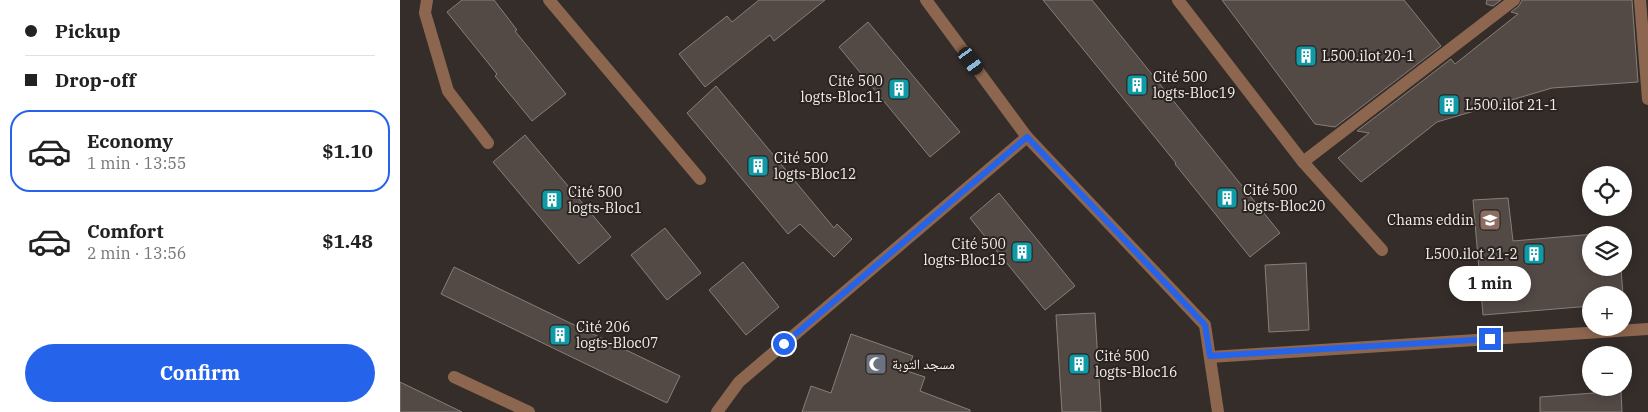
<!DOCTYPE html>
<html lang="en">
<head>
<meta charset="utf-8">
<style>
	body { margin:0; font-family:"IBM Plex Serif","Noto Naskh Arabic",serif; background:#f2f2f2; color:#222; height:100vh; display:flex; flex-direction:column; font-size:19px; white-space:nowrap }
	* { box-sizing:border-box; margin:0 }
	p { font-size:16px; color:#767676 }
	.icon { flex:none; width:28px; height:28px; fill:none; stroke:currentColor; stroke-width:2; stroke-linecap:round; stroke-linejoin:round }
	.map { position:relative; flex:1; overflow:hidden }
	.drawer { display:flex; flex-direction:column; background:#fff; width:400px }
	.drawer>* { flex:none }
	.top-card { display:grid; align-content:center; height:110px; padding:0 25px; background:#fff }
	.buttons { position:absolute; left:1182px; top:166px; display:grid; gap:10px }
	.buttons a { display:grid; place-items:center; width:50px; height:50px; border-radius:50%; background:#fff; box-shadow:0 2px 12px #0003; font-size:25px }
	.end { position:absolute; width:22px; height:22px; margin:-11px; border:6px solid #2563eb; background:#fff; box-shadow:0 0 0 2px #fff }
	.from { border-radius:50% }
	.bubble { position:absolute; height:35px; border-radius:18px; background:#fff; box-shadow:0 2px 12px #0003; font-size:16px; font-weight:800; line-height:35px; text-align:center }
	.car { position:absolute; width:15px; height:30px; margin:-15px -8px; border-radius:6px; box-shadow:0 0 4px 1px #0007; background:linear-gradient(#222 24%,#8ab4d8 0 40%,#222 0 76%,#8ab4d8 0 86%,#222 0) }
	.top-card b { display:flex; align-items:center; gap:18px; height:48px; font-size:19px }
	.top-card b+b { border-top:1px solid #e0e0e0 }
	.top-card i { width:12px; height:12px; background:#222 }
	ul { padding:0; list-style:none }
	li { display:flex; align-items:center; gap:15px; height:82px; margin:0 10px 8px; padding:0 15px; border:2px solid transparent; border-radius:20px }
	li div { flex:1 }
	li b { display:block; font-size:19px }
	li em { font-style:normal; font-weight:800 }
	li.selected { border-color:#2563eb }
	li>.icon { width:45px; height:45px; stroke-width:1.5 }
	.action { display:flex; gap:10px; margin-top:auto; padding:10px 25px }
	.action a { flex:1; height:58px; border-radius:30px; background:#2563eb; color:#fff; font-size:20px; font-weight:800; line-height:58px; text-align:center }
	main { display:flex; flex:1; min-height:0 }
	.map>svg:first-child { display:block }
</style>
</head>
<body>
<main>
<section class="drawer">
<div class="top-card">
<b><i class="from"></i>Pickup</b>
<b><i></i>Drop-off</b>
</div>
<ul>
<li class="selected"><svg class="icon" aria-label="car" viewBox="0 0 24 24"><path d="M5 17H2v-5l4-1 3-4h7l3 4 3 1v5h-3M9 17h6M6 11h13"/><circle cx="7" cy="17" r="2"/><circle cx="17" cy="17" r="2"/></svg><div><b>Economy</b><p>1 min · 13:55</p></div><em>$1.10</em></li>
<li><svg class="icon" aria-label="car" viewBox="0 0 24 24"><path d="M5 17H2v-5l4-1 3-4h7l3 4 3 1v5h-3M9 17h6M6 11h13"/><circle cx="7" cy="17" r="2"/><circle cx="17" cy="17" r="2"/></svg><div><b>Comfort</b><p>2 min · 13:56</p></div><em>$1.48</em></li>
</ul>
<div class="action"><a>Confirm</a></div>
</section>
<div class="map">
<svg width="1248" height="412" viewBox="0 0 1248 412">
	<rect width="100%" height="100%" fill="#352d29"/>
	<!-- building -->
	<g fill="#534a46" stroke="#887e79">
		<polygon points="62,0 94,0 117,30 115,31 166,94 132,121 95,76 97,74 47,12"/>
		<polygon points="359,0 425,0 374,41 370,35 305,87 279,54 327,16 332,22"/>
		<polygon points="643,0 692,0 880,233 850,257 775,164 776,163"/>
		<polygon points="822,0 1004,0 1041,46 935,127 915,124"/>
		<polygon points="1087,0 1101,0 1093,6 1086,4"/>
		<polygon points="1122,0 1232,0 1238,82 1152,88 1037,122 961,182 938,158 969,133 957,131 1051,59 1055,64 1118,14 1111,12 1119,6"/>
		<polygon points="468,22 560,132 530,157 439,47"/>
		<polygon points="316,86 434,228 437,224 452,239 434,257 400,224 388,234 287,113"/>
		<polygon points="125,135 211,237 179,264 93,162"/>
		<polygon points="599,193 675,286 645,310 570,218"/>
		<polygon points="1108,198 1113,241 1218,232 1219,235 1191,235 1191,268 1221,268 1223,295 1191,295 1191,306 1083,315 1073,200"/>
		<polygon points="265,228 301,273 267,300 231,255"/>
		<polygon points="343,262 379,307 346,335 309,290"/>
		<polygon points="906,263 909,330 869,332 865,265"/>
		<polygon points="54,267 280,376 267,403 41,294"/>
		<polygon points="695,313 701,412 662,412 656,315"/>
		<polygon points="451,334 513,356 507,371 525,377 520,391 570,410 570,412 402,412 411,386 431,393"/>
		<polygon points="0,382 62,412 0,412"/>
		<polygon points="1221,391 1222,412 1140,412 1140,397"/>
	</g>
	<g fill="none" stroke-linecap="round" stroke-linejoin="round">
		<!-- minor -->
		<g stroke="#8d664f" stroke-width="12">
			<polyline points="27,0 25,13 48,91 88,143"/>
			<polyline points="149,0 300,179"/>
			<polyline points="778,0 903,162 982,250"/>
			<polyline points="1240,0 1248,99"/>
			<polyline points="903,162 1114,0"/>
			<polyline points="810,357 1248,329"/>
			<polyline points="54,377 129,412"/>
			<polyline points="317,412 339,382 627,137"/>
		</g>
		<!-- tertiary -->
		<polyline stroke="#8d664f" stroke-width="12" points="526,0 627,137 805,325 818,412"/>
	</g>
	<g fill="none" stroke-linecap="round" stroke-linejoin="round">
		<!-- route -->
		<polyline stroke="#2563eb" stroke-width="6" points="384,344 627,137 805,325 810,356 1090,339"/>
	</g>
	<!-- icons -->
	<defs>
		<g id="building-square" transform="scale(1.125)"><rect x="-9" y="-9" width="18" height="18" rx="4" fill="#0f9aa8" stroke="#2a231f"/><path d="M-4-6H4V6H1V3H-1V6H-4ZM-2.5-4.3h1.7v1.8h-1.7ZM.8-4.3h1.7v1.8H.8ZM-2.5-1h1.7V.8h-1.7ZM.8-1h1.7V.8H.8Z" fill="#fff"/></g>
		<g id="school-square" transform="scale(1.125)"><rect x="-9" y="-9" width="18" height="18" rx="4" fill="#8d6e63" stroke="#2a231f"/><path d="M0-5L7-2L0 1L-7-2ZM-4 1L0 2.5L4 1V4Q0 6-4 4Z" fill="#fff"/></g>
		<g id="mosque-square" transform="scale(1.125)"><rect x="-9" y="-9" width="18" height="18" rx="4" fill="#6b7280" stroke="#2a231f"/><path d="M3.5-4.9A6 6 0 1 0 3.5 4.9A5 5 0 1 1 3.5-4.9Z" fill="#fff"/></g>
	</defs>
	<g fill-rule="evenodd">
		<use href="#building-square" x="906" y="56"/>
		<use href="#building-square" x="737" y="85"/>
		<use href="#building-square" x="499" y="89"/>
		<use href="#building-square" x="1049" y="105"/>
		<use href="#building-square" x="358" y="166"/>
		<use href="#building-square" x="827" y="198"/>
		<use href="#building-square" x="152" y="200"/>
		<use href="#school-square" x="1090" y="220"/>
		<use href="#building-square" x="622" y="252"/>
		<use href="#building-square" x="1134" y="254"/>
		<use href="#building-square" x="160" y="335"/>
		<use href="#mosque-square" x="476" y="364"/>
		<use href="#building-square" x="679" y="364"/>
	</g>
	<g text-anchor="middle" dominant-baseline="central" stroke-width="4" stroke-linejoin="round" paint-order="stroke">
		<!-- poi labels -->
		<g font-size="14" fill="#f5f0ed" stroke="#2a231f" text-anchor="start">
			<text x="922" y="56">L500.ilot 20-1</text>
			<text x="753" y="77">Cité 500<tspan x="753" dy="16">logts-Bloc19</tspan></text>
			<text x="483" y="81" text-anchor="end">Cité 500<tspan x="483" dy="16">logts-Bloc11</tspan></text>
			<text x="1065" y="105">L500.ilot 21-1</text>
			<text x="374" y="158">Cité 500<tspan x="374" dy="16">logts-Bloc12</tspan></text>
			<text x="843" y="190">Cité 500<tspan x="843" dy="16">logts-Bloc20</tspan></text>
			<text x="168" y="192">Cité 500<tspan x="168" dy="16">logts-Bloc1</tspan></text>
			<text x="1074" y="220" text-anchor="end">Chams eddin</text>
			<text x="606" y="244" text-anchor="end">Cité 500<tspan x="606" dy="16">logts-Bloc15</tspan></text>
			<text x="1118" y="254" text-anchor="end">L500.ilot 21-2</text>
			<text x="176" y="327">Cité 206<tspan x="176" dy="16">logts-Bloc07</tspan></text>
			<text x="695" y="356">Cité 500<tspan x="695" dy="16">logts-Bloc16</tspan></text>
			<text x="492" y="364">مسجد التوبة</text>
		</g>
	</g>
</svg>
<div class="buttons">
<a><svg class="icon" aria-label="locate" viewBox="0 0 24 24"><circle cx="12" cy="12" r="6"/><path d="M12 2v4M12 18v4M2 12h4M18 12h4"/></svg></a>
<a><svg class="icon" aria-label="layers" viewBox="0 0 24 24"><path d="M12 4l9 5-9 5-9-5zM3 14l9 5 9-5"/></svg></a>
<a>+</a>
<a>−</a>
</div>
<i class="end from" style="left:384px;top:344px"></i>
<i class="end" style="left:1090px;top:339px"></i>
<div class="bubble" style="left:1049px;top:266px;width:82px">1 min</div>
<i class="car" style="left:571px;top:61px;rotate:144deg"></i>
</div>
</main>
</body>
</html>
